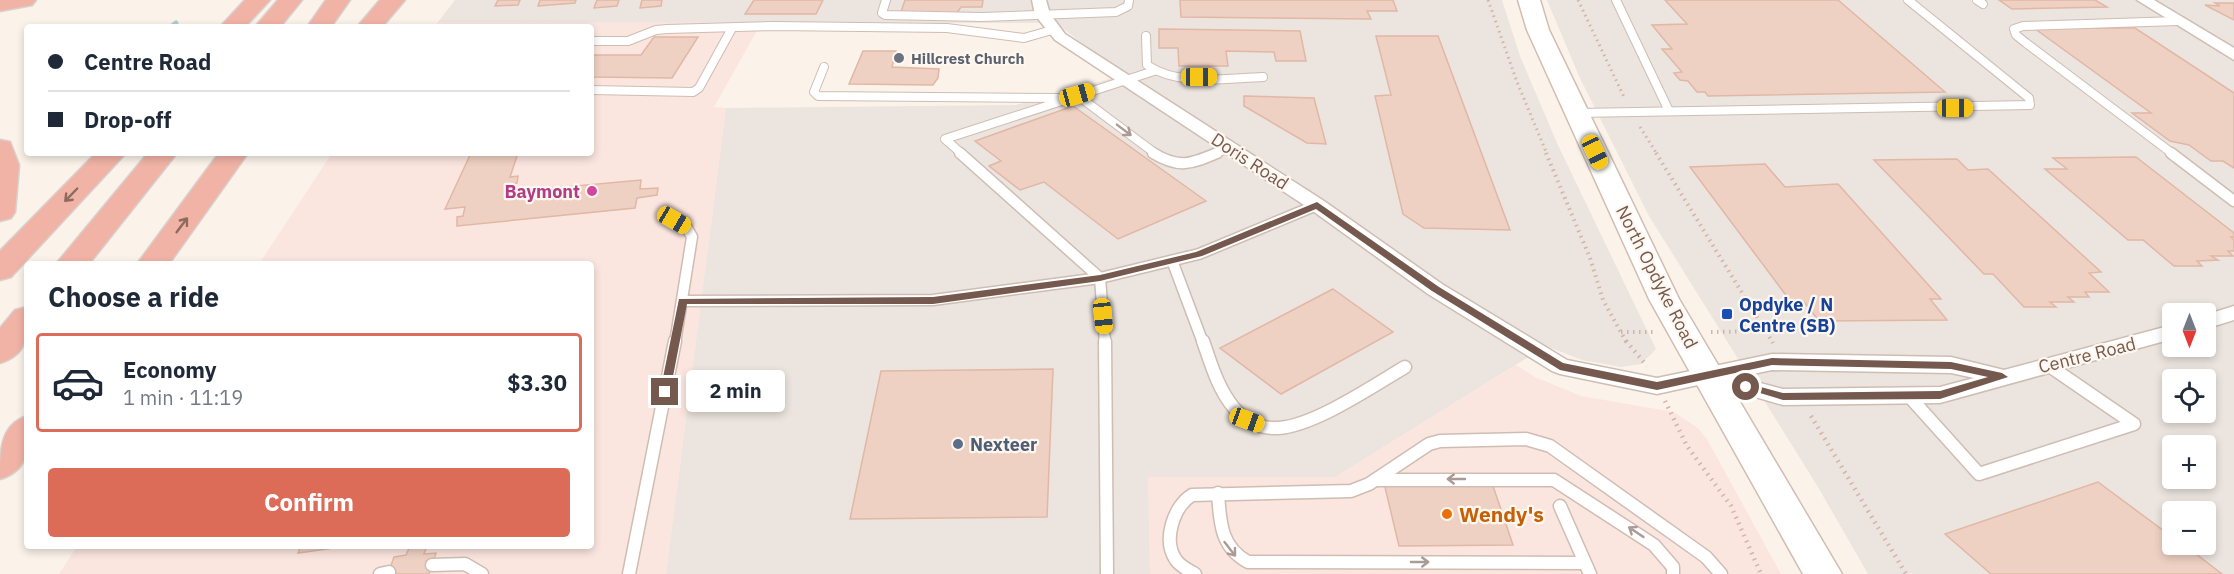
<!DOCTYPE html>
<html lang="en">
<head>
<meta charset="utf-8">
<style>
	body { margin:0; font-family:"IBM Plex Sans",sans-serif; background:#f6f6f7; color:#1f2937; height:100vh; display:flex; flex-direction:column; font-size:22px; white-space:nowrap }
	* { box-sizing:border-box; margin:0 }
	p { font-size:20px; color:#747a83 }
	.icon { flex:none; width:33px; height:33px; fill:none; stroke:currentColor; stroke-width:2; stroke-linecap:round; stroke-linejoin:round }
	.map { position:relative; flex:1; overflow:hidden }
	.panel { position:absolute; left:24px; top:261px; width:570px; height:288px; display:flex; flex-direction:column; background:#fff; border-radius:6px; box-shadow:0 3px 9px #0003 }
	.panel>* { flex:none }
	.top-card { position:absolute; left:24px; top:24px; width:570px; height:132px; border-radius:6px; box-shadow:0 3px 9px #0003; display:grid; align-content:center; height:132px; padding:0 24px; background:#fff }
	.needle { width:39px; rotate:180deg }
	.tools { position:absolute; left:2162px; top:303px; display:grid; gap:12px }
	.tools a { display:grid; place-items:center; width:54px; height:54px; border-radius:6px; background:#fff; box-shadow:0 3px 9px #0003; font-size:30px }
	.end { position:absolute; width:27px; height:27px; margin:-14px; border:8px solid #75594e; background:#fff; box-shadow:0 0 0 3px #fff }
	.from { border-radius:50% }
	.bubble { position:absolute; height:42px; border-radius:6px; background:#fff; box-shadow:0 3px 9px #0003; font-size:20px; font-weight:800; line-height:42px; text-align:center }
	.car { position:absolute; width:18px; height:36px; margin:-18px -9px; border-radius:8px; box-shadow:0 0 4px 2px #0007; background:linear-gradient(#f5c518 24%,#345 0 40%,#f5c518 0 76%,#345 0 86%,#f5c518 0) }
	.top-card b { display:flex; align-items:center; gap:21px; height:57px; font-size:22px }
	.top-card b+b { border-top:2px solid #e0e1e3 }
	.top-card i { width:15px; height:15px; background:#1f2937 }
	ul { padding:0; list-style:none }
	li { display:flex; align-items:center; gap:18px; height:99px; margin:0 12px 9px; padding:0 12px; border:3px solid transparent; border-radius:6px }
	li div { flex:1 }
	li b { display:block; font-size:22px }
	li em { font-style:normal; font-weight:800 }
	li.on { border-color:#dc6b58 }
	li>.icon { width:54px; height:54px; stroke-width:1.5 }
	h2 { padding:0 24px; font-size:27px; line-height:72px }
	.button { display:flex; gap:12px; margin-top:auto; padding:12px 24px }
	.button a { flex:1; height:69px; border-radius:6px; background:#dc6b58; color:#fff; font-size:24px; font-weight:800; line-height:69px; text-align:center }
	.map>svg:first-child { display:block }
</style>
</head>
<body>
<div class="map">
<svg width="2234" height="574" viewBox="0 0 2234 574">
	<rect width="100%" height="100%" fill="#fbf3ea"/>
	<!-- commercial -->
	<g fill="#fbe5df">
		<polygon points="438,22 762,22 714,107 726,108 666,574 59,574 77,546 591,546 591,264 259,264 332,153 591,153 591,27 434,27"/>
		<polygon points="1516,365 1535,377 1581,396 1674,412 1698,428 1707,439 1781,574 1150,574 1148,477 1335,477"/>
	</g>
	<!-- industrial -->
	<g fill="#ebe4df" fill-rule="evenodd">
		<polygon points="455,0 1502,0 1520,56 1557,143 1656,349 1641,364 1621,367 1582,360 1546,346 1335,477 1148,477 1150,574 666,574 726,108 1016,105 1123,75 1056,23 438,22"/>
		<path d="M1547 0H2234V574H1868L1818 487 1649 216 1579 76ZM2172 314H2205V346H2172ZM2172 380H2205V412H2172ZM2172 446H2205V478H2172ZM2172 512H2205V544H2172Z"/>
	</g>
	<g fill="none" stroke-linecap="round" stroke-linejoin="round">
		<!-- stream -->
		<polyline stroke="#a6d1d5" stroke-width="5" points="171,27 176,23"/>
	</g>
	<!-- building -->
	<g fill="#efd1c3" stroke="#e1b7a5" stroke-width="1.5">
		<polygon points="498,0 520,0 518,5 495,6"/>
		<polygon points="540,0 576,0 575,3 538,6"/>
		<polygon points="597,0 619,0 617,6 594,8"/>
		<polygon points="642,0 662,0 661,6 640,8"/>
		<polygon points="754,0 823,0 816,14 745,14"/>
		<polygon points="905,0 983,0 982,7 961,7 957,13 901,12"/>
		<polygon points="1180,0 1393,0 1397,11 1367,11 1371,19 1181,17"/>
		<polygon points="1665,0 1838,0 1945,92 1708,96 1705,92 1697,92 1688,81 1680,80 1674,73 1682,72 1662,49 1672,49 1652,25 1687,24"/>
		<polygon points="1999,0 2095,0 2107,7 2012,9"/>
		<polygon points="2215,3 2234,3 2234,20 2205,5 2220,6"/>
		<polygon points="2034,28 2135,28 2234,93 2234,168 2223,161 2211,161 2189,145 2170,141 2132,113 2151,113"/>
		<polygon points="1159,29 1300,31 1306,61 1276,61 1274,52 1226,51 1228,66 1179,66 1178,48 1159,48"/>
		<polygon points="1376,36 1438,36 1510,230 1424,228 1403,214 1375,96 1391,95"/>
		<polygon points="654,37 698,37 672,78 591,77 591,55 641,55"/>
		<polygon points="863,51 896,51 892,67 939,69 938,78 933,85 849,84"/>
		<polygon points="1244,96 1314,98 1326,144 1307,143 1244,106"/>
		<polygon points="1073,106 1206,201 1118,239 1044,182 1020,190 989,166 1001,161 975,141"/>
		<polygon points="471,153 518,153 510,177 518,176 517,183 511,185 510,192 641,180 640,189 658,188 657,195 637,198 635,208 457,226 457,217 463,216 465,207 445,209"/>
		<polygon points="2136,157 2234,233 2234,237 2231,237 2234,240 2234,251 2228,251 2233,256 2211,256 2218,260 2197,261 2202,266 2174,266 2143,240 2128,240 2045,169 2067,169 2053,158"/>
		<polygon points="1957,159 1968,170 1988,169 2101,272 2089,273 2109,292 2085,292 2089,297 2068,297 2074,302 2050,302 2056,307 2024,307 1993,274 1984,274 1874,160"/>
		<polygon points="1765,164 1785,187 1838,184 1941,299 1930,299 1947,320 1819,321 1804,302 1791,302 1690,167"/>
		<polygon points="1333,289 1393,332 1281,394 1220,348"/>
		<polygon points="1053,369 1047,517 850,519 881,371"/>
		<polygon points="2098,482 2172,537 2172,544 2183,544 2222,574 1991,574 1945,534"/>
		<polygon points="1384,483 1492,483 1513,545 1399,546"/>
		<polygon points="301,546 348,546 298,553"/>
		<polygon points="410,546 427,546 424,554 436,553 429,574 388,574 394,557 406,555"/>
	</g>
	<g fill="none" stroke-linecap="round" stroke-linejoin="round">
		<!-- lane-far2 casing -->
		<g stroke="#cfbdb2" stroke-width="10">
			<g id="lane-far2">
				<polyline points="886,0 882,13 885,15 982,17 1116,12 1128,6 1129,0"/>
				<polyline points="1616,0 1669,111"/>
				<polyline points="1977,0 1983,4"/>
				<path d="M1146 36 1147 65C1179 87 1227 78 1263 77"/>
				<polyline points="591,41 628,41 656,30 667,29 774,26 947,28 1024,38 1052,30"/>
				<polyline points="824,67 814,92 818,96 1057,98"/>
				<polyline points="591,90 693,92 699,88 731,30"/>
				<polyline points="1077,95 1156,154"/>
				<polyline points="1577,113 2030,105 2029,98 1908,0"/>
				<polyline points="962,154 945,139 1154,71"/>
				<polyline points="1214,154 1229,148"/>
				<polyline points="2173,154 2026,43 2016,35 2014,29 2023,26 2178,21"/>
			</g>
		</g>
		<!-- lane-far1 casing -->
		<g stroke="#cfbdb2" stroke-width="13">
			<g id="lane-far1">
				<polyline points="960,153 1100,278"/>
				<path d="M1153 153C1179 169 1191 164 1217 153"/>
				<polyline points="2171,153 2234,201"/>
				<polyline points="674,220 687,228 692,237 675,343"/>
				<polyline points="1173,263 1203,343"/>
				<polyline points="683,301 933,300 1100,278"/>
				<polyline points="1105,343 1100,278 1199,254 1317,205"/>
			</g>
		</g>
		<!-- lane casing -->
		<g stroke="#cfbdb2" stroke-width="15">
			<g id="lane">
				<polyline points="1105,341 1107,574"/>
				<path d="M1203 341C1211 364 1218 389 1234 408 1245 421 1260 429 1278 428 1314 426 1373 386 1405 367"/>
				<polyline points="1908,395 1979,474 2134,424 2048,365"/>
				<polyline points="1375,480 1554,480 1654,545 1673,567 1673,574"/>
				<path d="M1218 493C1220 521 1220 547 1248 562L1584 563"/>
				<polyline points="1560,506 1590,574"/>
				<polyline points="432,565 465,564 482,574"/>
				<polyline points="380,574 389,572"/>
				<polyline points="629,574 675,341"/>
				<path d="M1195 574C1188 570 1180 566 1176 560 1162 540 1174 506 1192 495L1351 491 1369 484 1429 444 1440 441 1526 439 1550 446 1706 557 1721 574"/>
			</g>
		</g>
		<!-- street casing -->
		<g stroke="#cfbdb2" stroke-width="3">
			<g id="street">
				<path d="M1032 0H1046L1050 14 1065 34 1324 201 1442 284 1567 360 1657 378 1772 354 1951 357 2004 370 2172 325V339L1940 403 1783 405 1707 383 1657 394 1560 374 1552 371 1428 294 1310 209 1055 40 1035 15ZM1772 370 1951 373 1974 378 1940 387 1783 389 1738 377Z"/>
				<polygon points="2137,0 2154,0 2234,48 2234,60"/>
				<polygon points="2234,306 2234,320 2205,329 2205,315"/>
			</g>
		</g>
		<!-- secondary casing -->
		<g stroke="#d2bdb0" stroke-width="3">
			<polygon id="secondary" points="1518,0 1540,0 1549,30 1679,299 1842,574 1803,574 1649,299 1527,30"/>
		</g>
		<!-- highway casing -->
		<g stroke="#d8d1cd" stroke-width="3">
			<g id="highway">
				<polygon points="0,0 36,0 32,5 0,11"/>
				<polygon points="245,0 270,0 245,27 220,27"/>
				<polygon points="278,0 302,0 280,27 255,27"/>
				<polygon points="326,0 350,0 331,27 307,27"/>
				<polygon points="380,0 405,0 382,27 357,27"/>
				<polygon points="0,140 10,142 19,165 15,212 11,218 0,221"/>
				<polygon points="96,153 126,153 11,277 0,280 0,251"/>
				<polygon points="148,153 177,153 89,264 56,264"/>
				<polygon points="219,153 248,153 169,264 137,264"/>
				<path d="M27 307C27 333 30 354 0 363V328L15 310Z"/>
				<path d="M27 416C27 444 33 469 0 479 0 451 0 425 27 416Z"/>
			</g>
		</g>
		<!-- path-far2 -->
		<g stroke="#d4b4a6" stroke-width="3" stroke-dasharray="1.5 4" stroke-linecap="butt">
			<polyline points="1488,0 1517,82 1547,154"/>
			<polyline points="1578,0 1624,97"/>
			<polyline points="1640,127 1657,154"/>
		</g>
		<!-- path-far1 -->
		<g stroke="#d4b4a6" stroke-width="4" stroke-dasharray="1.5 4.5" stroke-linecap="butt">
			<polyline points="1546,153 1590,258 1603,300 1627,343"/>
			<polyline points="1656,153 1773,343"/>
			<polyline points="1621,332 1656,332"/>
			<polyline points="1711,332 1766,331"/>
		</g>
		<!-- path -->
		<g stroke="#d4b4a6" stroke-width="4.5" stroke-dasharray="1.5 5" stroke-linecap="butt">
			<polyline points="1626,341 1647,366"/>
			<polyline points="1665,401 1687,446 1731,506 1761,574"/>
			<polyline points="1811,416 1906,574"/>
		</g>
		<!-- lane-far2 -->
		<use href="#lane-far2" stroke="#fff" stroke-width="8"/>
		<!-- lane-far1 -->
		<use href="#lane-far1" stroke="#fff" stroke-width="10"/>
		<!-- lane -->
		<use href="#lane" stroke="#fff" stroke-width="12"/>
		<!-- street -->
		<use href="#street" fill="#fff" fill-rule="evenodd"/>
		<!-- secondary -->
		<use href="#secondary" fill="#fff" fill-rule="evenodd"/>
		<!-- highway -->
		<use href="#highway" fill="#f1b3a5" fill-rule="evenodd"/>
	</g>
	<!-- one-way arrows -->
	<defs><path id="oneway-shaft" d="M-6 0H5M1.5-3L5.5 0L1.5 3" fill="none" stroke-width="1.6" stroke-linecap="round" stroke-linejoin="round" transform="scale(1.5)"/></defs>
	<g stroke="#ac9b95">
		<use href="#oneway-shaft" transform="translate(1124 130) rotate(37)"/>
		<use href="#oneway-shaft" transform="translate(1456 479) rotate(180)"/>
		<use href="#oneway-shaft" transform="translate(1636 532) rotate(-146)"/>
		<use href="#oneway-shaft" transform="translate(1230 549) rotate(52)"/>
		<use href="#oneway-shaft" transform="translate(1420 562)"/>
	</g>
	<g stroke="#8e6b5f">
		<use href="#oneway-shaft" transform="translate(71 195) rotate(134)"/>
		<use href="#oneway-shaft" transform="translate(182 225) rotate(-53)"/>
	</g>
	<!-- route -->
	<polygon fill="#75594e" points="1317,202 1439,287 1563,363 1657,382 1772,358 1951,362 2002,373 2008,377 1940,399 1783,400 1740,387 1746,383 1783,393 1940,391 1988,377 1951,369 1772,365 1657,390 1560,370 1432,291 1316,209 1202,256 1100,281 933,304 687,304 670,392 665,396 660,392 679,299 933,297 1100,275 1196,252"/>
	<!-- markers -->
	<circle fill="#6b7280" stroke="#fef7f0" stroke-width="2" cx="899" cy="58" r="6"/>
	<circle fill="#d1479c" stroke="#fef7f0" stroke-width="2" cx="592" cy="191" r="6"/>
	<rect fill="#1a4fb4" stroke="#fef7f0" stroke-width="2" x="1721" y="308" width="12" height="12" rx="3"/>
	<circle fill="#5c6f8a" stroke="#fef7f0" stroke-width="2" cx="958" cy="444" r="6"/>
	<circle fill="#e8710a" stroke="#fef7f0" stroke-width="2" cx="1447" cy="514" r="6"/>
	<g text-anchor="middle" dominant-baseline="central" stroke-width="4.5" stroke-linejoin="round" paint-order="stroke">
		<!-- far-worship labels -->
		<g font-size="15" font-weight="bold" fill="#5b616d" stroke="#fef7f0" text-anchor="start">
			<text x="911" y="58">Hillcrest Church</text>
		</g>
		<!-- street labels -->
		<g font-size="18" fill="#75594e" stroke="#fef7f0">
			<text transform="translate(1250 161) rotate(33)">Doris Road</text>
			<text transform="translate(1657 277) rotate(63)">North Opdyke Road</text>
			<text transform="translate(2087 355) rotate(-14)">Centre Road</text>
		</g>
		<!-- hotel labels -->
		<g font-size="18" font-weight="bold" fill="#b23c85" stroke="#fef7f0" text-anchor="end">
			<text x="580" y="191">Baymont</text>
		</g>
		<!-- transit labels -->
		<g font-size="18" font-weight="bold" fill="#164399" stroke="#fef7f0" text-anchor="start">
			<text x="1739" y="304">Opdyke / N<tspan x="1739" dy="21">Centre (SB)</tspan></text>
		</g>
		<!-- service labels -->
		<g font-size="18" font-weight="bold" fill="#4e5e75" stroke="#fef7f0" text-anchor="start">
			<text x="970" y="444">Nexteer</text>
		</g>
		<!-- near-food labels -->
		<g font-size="21" font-weight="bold" fill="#c56008" stroke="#fef7f0" text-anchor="start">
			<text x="1459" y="514">Wendy's</text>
		</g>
	</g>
</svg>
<div class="tools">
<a><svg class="needle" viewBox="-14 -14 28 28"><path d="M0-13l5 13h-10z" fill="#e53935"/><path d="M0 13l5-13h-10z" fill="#747a83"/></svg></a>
<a><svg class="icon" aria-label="locate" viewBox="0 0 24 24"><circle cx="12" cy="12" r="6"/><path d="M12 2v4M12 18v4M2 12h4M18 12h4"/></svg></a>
<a>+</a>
<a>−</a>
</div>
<i class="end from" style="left:1746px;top:387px"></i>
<i class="end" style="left:665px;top:392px"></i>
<div class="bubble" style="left:686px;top:370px;width:99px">2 min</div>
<i class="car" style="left:1199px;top:77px;rotate:90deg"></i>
<i class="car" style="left:1077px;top:95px;rotate:74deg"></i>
<i class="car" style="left:1955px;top:108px;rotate:90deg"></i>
<i class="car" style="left:1595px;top:152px;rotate:155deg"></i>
<i class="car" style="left:674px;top:220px;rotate:120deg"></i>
<i class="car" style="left:1103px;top:316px;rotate:174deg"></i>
<i class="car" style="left:1247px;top:420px;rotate:110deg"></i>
<div class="top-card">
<b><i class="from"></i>Centre Road</b>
<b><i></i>Drop-off</b>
</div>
<section class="panel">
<h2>Choose a ride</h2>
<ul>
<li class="on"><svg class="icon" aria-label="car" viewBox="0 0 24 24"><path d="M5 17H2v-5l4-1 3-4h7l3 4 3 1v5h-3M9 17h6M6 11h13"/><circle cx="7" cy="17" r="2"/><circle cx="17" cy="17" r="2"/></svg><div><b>Economy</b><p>1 min · 11:19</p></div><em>$3.30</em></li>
</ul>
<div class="button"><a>Confirm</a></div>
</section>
</div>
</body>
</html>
